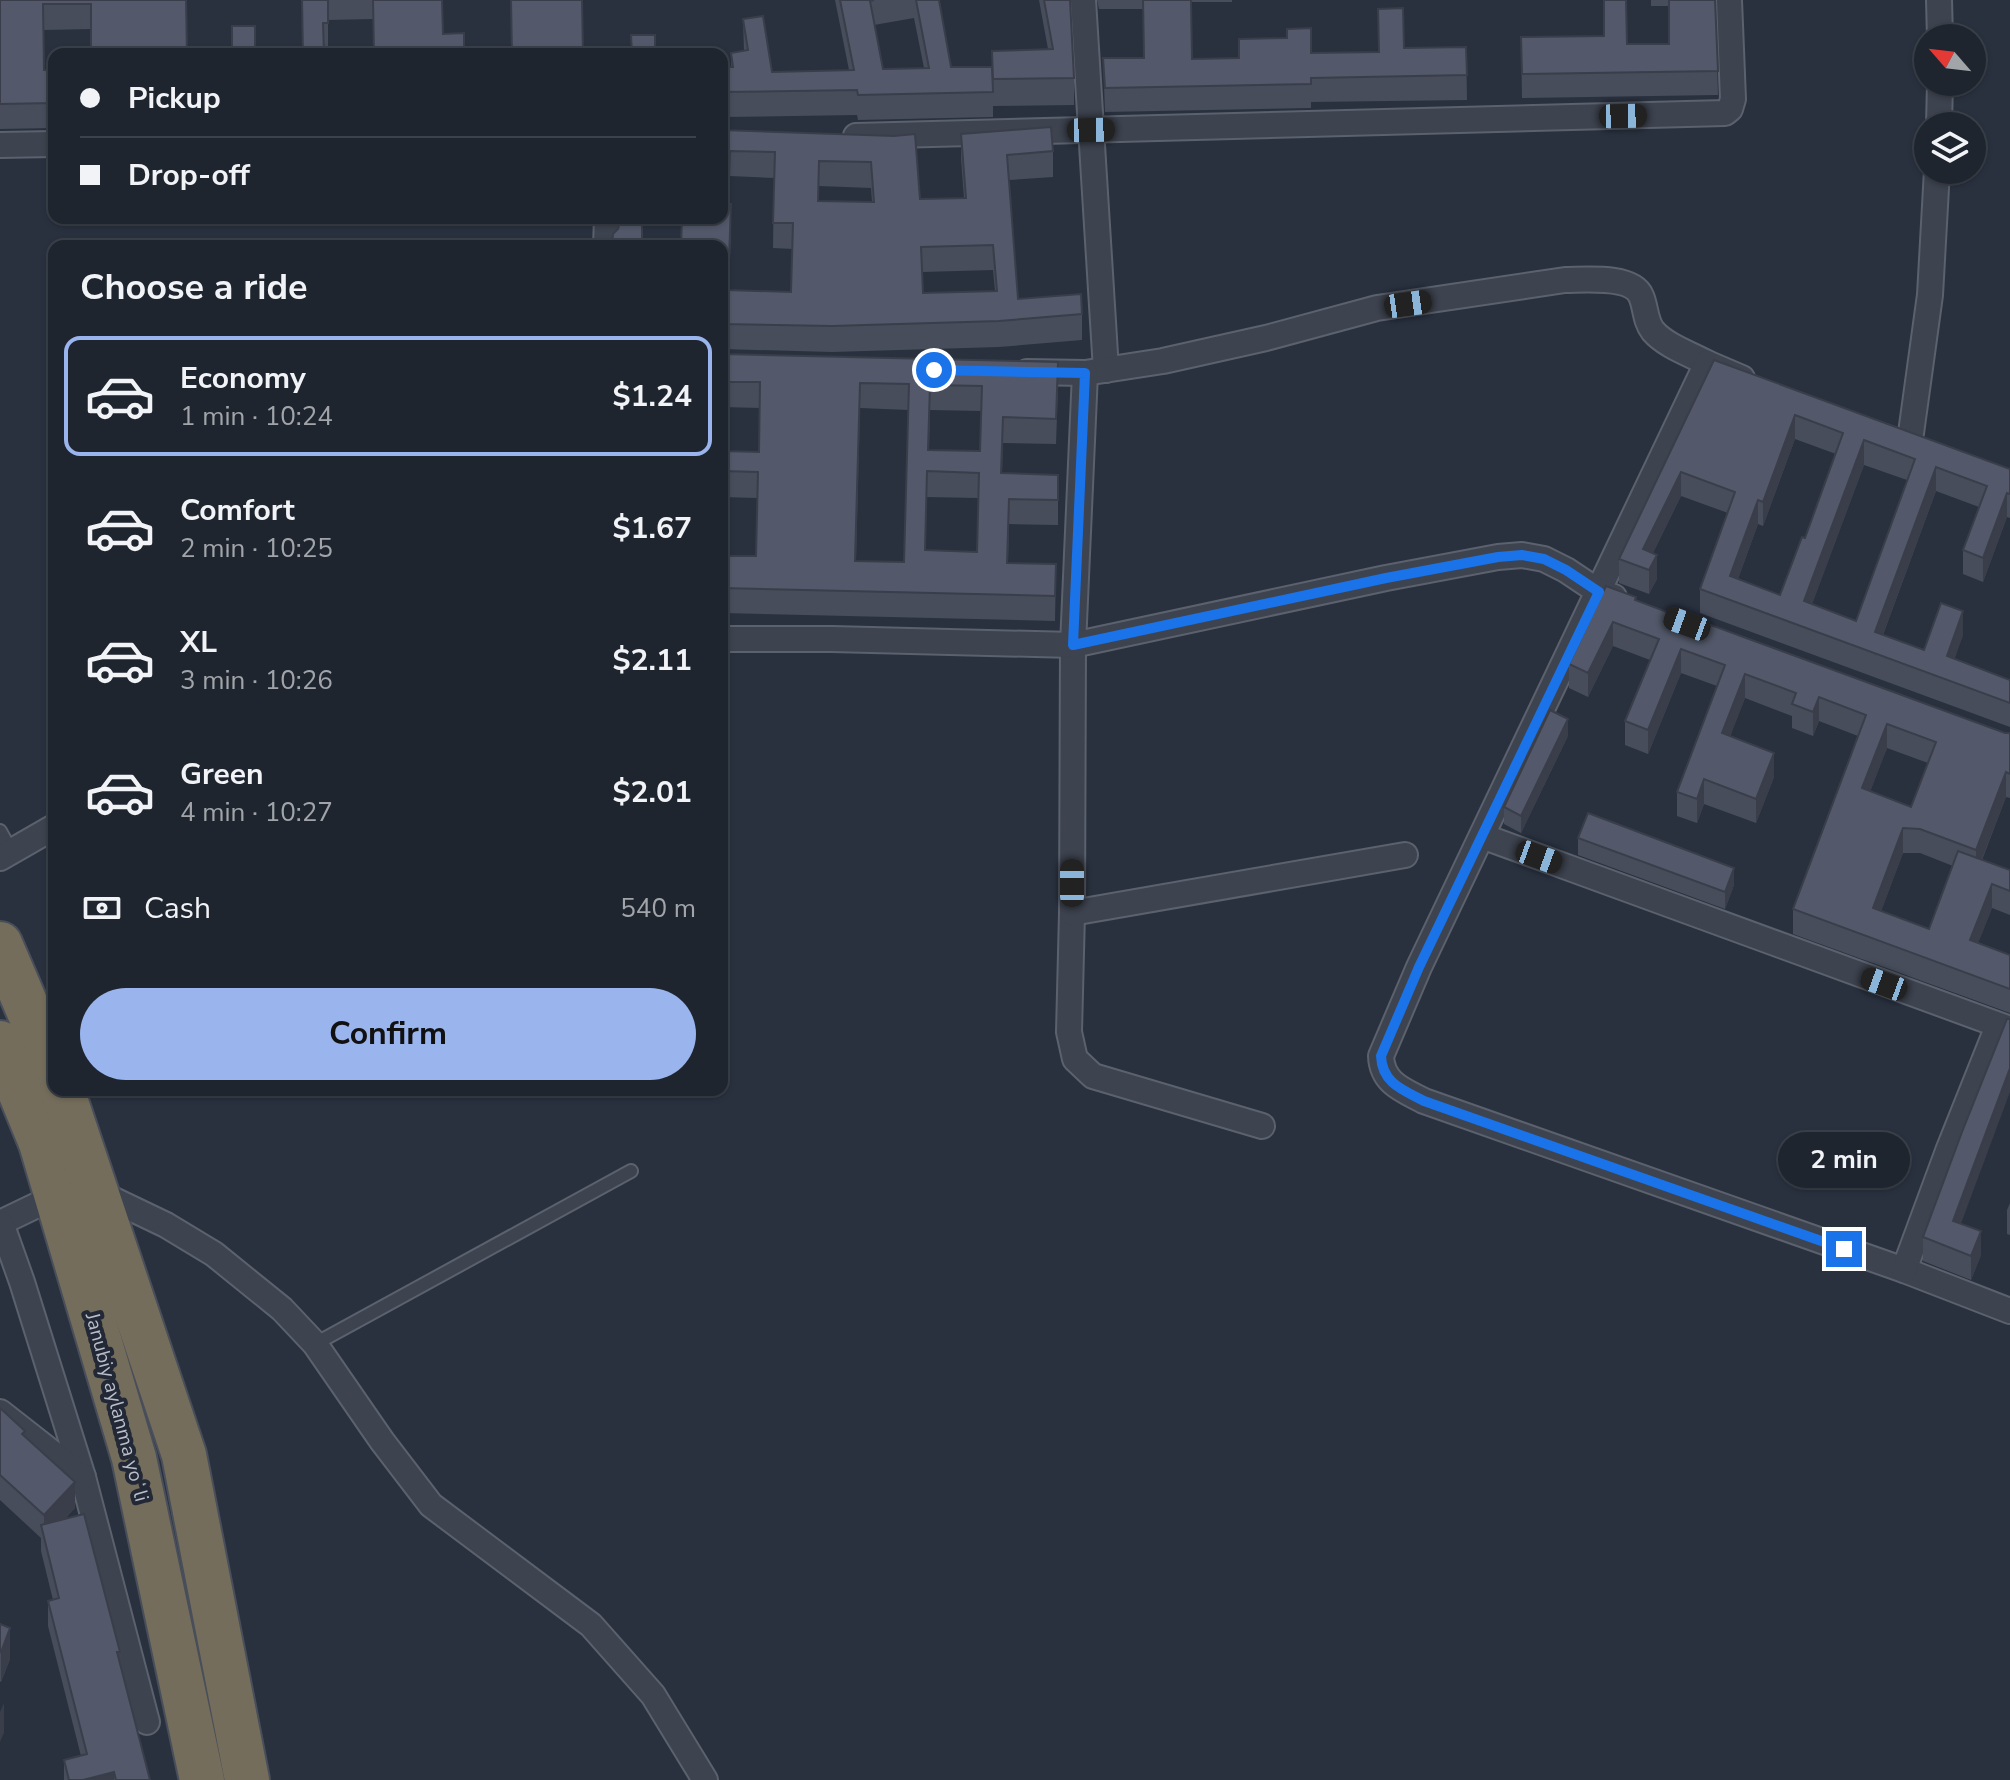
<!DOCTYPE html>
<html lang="en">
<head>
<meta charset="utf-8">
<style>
	body { margin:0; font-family:"Nunito Sans",sans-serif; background:#2c313b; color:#f1f3f6; height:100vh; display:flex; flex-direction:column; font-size:30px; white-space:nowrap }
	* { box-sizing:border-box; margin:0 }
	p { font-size:26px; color:#a1a5aa }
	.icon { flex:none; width:44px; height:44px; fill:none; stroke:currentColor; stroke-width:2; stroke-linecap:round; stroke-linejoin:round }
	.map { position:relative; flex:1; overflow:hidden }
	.details { position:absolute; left:48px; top:240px; width:680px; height:856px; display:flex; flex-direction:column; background:#1f252f; border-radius:16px; box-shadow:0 2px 6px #0004,0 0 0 2px #3c424b }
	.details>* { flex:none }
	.banner { position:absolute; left:48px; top:48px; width:680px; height:176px; border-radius:16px; box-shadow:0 2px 6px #0004,0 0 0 2px #3c424b; display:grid; align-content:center; height:176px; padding:0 32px; background:#1f252f }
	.needle { width:52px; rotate:298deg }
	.controls { position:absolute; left:1914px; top:24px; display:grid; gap:16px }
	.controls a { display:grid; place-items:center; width:72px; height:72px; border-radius:50%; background:#1f252f; box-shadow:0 2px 6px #0004,0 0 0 2px #3c424b; font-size:40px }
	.end { position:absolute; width:36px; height:36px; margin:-18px; border:10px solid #1a73e8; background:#fff; box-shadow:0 0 0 4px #fff }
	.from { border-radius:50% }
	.bubble { position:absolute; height:56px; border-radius:28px; background:#1f252f; box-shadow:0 2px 6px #0004,0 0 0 2px #3c424b; font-size:26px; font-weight:700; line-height:56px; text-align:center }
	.car { position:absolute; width:24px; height:48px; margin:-24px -12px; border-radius:10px; box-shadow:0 0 6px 2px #0007; background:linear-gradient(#222 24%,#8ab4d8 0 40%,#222 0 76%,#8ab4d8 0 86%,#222 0) }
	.banner b { display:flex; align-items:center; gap:28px; height:76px; font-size:30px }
	.banner b+b { border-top:2px solid #3c424b }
	.banner i { width:20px; height:20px; background:#f1f3f6 }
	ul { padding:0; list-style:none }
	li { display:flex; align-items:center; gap:24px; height:120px; margin:0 16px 12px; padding:0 16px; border:4px solid transparent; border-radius:16px }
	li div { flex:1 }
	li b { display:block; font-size:30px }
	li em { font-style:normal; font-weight:700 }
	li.on { border-color:#9ab4ee }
	li>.icon { width:72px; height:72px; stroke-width:1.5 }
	h2 { padding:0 32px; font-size:36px; line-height:96px }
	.pay { display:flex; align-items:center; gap:20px; height:88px; padding:0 32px; font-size:30px }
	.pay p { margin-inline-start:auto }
	.button { display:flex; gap:16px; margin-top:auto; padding:16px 32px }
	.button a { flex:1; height:92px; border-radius:48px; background:#9ab4ee; color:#111; font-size:32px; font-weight:700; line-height:92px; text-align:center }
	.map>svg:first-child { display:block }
</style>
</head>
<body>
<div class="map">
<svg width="2010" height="1780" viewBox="0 0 2010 1780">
	<rect width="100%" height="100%" fill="#29313f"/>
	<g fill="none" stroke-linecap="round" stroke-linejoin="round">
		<!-- lane casing -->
		<g stroke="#5b616d" stroke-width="16">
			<g id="lane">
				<polyline points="0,831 11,851"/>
				<polyline points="315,1344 631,1171"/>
			</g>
		</g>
		<!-- street casing -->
		<g stroke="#5b616d" stroke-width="28">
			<g id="street">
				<polyline points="1083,0 1106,370"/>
				<polyline points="1939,0 1940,38"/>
				<polyline points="1939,126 1940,82"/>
				<polyline points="856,136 1725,113 1730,109 1733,99 1729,0"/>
				<polyline points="0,145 54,144"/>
				<polyline points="606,246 607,218"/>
				<path d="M1027 372 1085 373 1163 361 1266 338 1377 308 1565 280C1585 280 1632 275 1641 296 1646 307 1645 321 1653 331 1666 346 1690 354 1707 363"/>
				<polyline points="1085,373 1073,645 1072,913 1069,1032 1075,1059 1093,1076 1262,1126"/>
				<path d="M1742 378 1707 363 1419 967 1381 1056C1382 1083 1403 1090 1424 1101L1904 1270 2010 1311"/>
				<polyline points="1911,433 1930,295 1937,170"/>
				<polyline points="722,639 832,639 1073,645 1386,578 1498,557 1522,555 1544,559 1566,570 1599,592 1614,597"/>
				<polyline points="1482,836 2010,1029"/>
				<polyline points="0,858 54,827"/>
				<polyline points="1072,913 1405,855"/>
				<polyline points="95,1191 166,1225 214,1254 282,1309 315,1344 382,1441 431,1505 591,1625 653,1695 705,1780"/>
				<polyline points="0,1223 56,1196"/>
				<polyline points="1,1223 22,1282 83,1477 147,1722"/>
				<polyline points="1904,1270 1948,1151 1998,1026"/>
				<polyline points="0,1412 83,1477"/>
			</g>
		</g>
		<!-- highway casing -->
		<g stroke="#484e5a" stroke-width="48">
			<g id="highway">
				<polyline points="0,944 54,1070"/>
				<polyline points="0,1043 41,1143 134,1458 202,1780"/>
				<polyline points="62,1090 184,1455 247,1780"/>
			</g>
		</g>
		<!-- lane -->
		<use href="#lane" stroke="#3d434f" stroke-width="12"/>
		<!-- street -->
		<use href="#street" stroke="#3d434f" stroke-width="24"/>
		<!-- highway -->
		<use href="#highway" stroke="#746d5b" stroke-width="44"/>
	</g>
	<!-- wall -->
	<g fill="#474d5b" fill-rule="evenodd">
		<polygon points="0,0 186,0 91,29 44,30 44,70 54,70 54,128 0,129"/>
		<polygon points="302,0 442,0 443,34 464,54 373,19 328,20 328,48 324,48"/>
		<path d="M835 0H939L951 67H992L1048 49 1039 0H1070L1074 78V105L993 106V117L858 120 857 115 722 117V67H731V53L744 51 743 19 772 72 849 70ZM914 18 924 68 883 69 874 25Z"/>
		<polygon points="1097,0 1232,0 1232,2 1191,2 1192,59 1239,58 1311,53 1378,52 1404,48 1466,47 1467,100 1311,102 1311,108 1105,112 1103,58 1144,58 1143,9 1099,9"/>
		<polygon points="1651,0 1715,0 1718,95 1522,98 1521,37 1627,44 1669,44 1668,6 1651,6"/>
		<path d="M722 130 894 136 920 199 964 198 961 159V134L1053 151V177L1009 180 1018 299 1082 314V340L999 347 832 352 722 349ZM730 176 774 178 773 248 793 249 791 292 729 290 731 229 729 204ZM819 186 871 188 872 202 819 201ZM993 270 995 291 923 293 922 272Z"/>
		<path d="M722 354 1058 387 1056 444 1003 443 1002 473 1058 475V525L1009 524 1008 563 1056 564 1055 621 722 613V556H756L757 498 722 497V451L759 452 760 408 722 407ZM860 408 909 410 904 562 856 561ZM930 410 981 411 980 451 929 450ZM927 497 978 498 977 552 925 550Z"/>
		<path d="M1714 360 2010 469V518L2007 517 1983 582 1963 574V550L1979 507 1936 491 1883 635 1924 650 1963 635 1954 659 2010 680V727L1700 613V589L1728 513 1681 496 1653 553 1657 579 1649 594 1619 583V559ZM1795 439 1836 454 1805 538 1780 595 1738 579 1758 524 1763 526ZM1864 465 1907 480 1856 621 1812 604Z"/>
		<path d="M1636 601 2005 733H2010V798L2006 797 1982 860 2010 870V915L1992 908 1978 943 2010 955V1013L1793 934V909L1858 736 1819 721 1813 736 1792 728V716L1745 698 1730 736 1774 777 1756 823 1704 804 1697 823 1677 816V792L1717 686 1681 673 1648 754 1625 745V721L1650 660 1613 646 1588 697 1569 688V664ZM1887 748 1928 763 1911 807 1870 791ZM1903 853H1920L1953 866 1929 929 1881 911Z"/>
		<polygon points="1568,736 1521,833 1504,824 1504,807"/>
		<polygon points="1578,838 1734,885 1725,909 1578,855"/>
		<polygon points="2010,1203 2010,1235 2007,1234 2007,1210"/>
		<polygon points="1961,1224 1981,1255 1971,1280 1923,1261 1923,1237"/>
		<polygon points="0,1408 25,1437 75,1508 64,1520 120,1662 150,1780 64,1780 64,1760 81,1756 48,1626 48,1601 53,1600 41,1551 41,1538 0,1500"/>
		<polygon points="0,1624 10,1659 1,1682 0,1681"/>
	</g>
	<!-- shaded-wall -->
	<g fill="#3a3e4a">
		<polygon points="1795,415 1795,439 1763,526 1763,502"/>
		<polygon points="1864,440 1864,465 1804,626 1804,601"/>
		<polygon points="1936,467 1936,491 1875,656 1875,632"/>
		<polygon points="1681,472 1681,496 1645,569 1643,549"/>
		<polygon points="2007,493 2007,517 1983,582 1983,558"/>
		<polygon points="1758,500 1758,524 1730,601 1730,576"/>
		<polygon points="1657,555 1657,579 1649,594 1649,570"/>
		<polygon points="1963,611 1963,635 1947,681 1947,656"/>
		<polygon points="1613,622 1613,646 1588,697 1588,673"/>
		<polygon points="1681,649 1681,673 1648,754 1648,730"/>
		<polygon points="1745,674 1745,698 1722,758 1722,733"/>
		<polygon points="1819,697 1819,721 1813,736 1813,712"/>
		<polygon points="1568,719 1568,736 1521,833 1521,816"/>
		<polygon points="1887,724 1887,748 1862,813 1862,788"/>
		<polygon points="1774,753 1774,777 1756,823 1756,799"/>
		<polygon points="2006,772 2006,797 1976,874 1976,850"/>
		<polygon points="1704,779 1704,804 1697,823 1697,799"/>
		<polygon points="1903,828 1903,853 1873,933 1873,908"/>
		<polygon points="1734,868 1734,885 1725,909 1725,892"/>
		<polygon points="1992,884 1992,908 1970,964 1970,940"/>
		<polygon points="2010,1068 2010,1092 1953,1245 1953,1221"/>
		<polygon points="1981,1231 1981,1255 1971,1280 1971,1256"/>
		<polygon points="75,1482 75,1508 44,1541 44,1515"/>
		<polygon points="10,1628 10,1659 1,1682 1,1652"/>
		<polygon points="4,1703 4,1733 0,1742 0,1712"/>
		<polygon points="114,1772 114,1780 83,1780"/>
	</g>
	<!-- building -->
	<g fill="#53596a" stroke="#3a3e4a" stroke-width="2" fill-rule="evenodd">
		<polygon points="0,0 186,0 187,54 91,54 91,4 43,4 44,70 54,70 54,103 0,104"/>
		<polygon points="302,0 328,0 328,23 323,23 324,54 303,54"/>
		<polygon points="373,0 442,0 443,34 464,33 464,54 374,54"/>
		<polygon points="511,0 582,0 583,54 512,54"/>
		<polygon points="840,0 874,0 870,1 883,69 929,68 916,0 939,0 951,67 992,67 993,92 858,95 857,90 722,92 722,67 733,67 731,53 748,50 743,19 763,16 772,72 854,70"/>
		<polygon points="1044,0 1070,0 1074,78 993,79 992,51 1053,49"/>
		<polygon points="1143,0 1191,0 1192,59 1239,58 1239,39 1287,38 1287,29 1311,28 1311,53 1379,52 1378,9 1403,8 1404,48 1466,47 1467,75 1311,78 1311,84 1105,88 1103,58 1144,58"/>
		<polygon points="1604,0 1626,0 1627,44 1669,44 1669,0 1715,0 1718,71 1522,74 1521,37 1604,36"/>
		<rect x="232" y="26" width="23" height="28"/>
		<polygon points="631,35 655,35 655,54 632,54"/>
		<path d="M1051 127 1053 151 1007 155 1018 299 1081 294 1082 314 999 321 832 326 722 324V246H681L682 218H722V130L894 136 915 134 920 199 966 198 961 134ZM730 151 775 152 773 223H793L791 292 728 290 731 204H728ZM819 161 871 162 874 202 818 201ZM993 245 997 291 923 293 921 247Z"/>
		<polygon points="621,218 642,218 642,246 612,246 613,234 618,229"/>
		<path d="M722 354 1058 362 1056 419 1003 417 1001 473 1058 475V500L1009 499 1007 563 1056 564 1055 596 722 588V556H756L758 472 722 471V451L759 452 760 382H722ZM860 383 909 384 904 562 855 561ZM930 385 982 386 980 451 928 450ZM927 471 979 473 977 552 925 550Z"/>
		<path d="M1714 360 2010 469V494L2007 493 1983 558 1963 550 1987 486 1936 467 1875 632 1924 650 1941 603 1963 611 1947 656 2010 680V703L1700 589 1735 492 1681 472 1643 549 1657 555 1649 570 1619 559ZM1795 415 1843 433 1805 538 1802 537 1780 595 1730 576 1758 500 1763 502ZM1864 440 1915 459 1856 621 1804 601Z"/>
		<path d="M1606 586 1636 597 1635 600 1688 620 1689 617 2005 733H2010V774L2006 772 1976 850 1920 829 1903 828 1873 908 1929 929 1958 851 2010 870V891L1992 884 1970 940 2010 955V989L1793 909 1866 715 1819 697 1813 712 1792 704 1796 693 1745 674 1722 733 1774 753 1756 799 1704 779 1697 799 1677 792 1725 665 1681 649 1648 730 1625 721 1659 639 1613 622 1588 673 1569 664ZM1887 724 1936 742 1911 807 1862 788Z"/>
		<polygon points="1550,710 1568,719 1521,816 1504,807"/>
		<polygon points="1588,813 1734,868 1725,892 1578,838"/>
		<polygon points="2007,1019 2010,1019 2010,1068 1953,1221 1981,1231 1971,1256 1923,1237 1962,1132"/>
		<polygon points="0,1408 25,1431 22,1434 75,1482 44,1515 0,1475"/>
		<polygon points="84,1514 120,1652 117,1652 150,1780 116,1780 114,1772 83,1780 69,1780 64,1760 87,1754 48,1601 59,1598 41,1525"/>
		<polygon points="0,1624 10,1628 1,1652 0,1651"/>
	</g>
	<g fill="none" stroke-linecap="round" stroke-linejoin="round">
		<!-- route -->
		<path stroke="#1a73e8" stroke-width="10" d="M934 370 1085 373 1073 645 1386 578 1498 557 1522 555 1544 559 1566 570 1599 592 1419 967 1381 1056C1382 1083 1403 1090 1424 1101L1844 1249"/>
	</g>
	<g text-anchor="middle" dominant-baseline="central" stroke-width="8" stroke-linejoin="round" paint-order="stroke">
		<!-- street labels -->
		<g font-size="20" fill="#babeca" stroke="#222835">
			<text transform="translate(117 1407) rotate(75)">Janubiy aylanma yoʻli</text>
		</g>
	</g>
</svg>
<div class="controls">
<a><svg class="needle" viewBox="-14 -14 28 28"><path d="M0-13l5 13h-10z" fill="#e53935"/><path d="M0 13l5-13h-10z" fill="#a1a5aa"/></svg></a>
<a><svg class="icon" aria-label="layers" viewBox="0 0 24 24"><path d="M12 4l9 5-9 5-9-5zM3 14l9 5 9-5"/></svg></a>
</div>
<i class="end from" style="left:934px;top:370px"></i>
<i class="end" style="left:1844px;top:1249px"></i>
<div class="bubble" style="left:1778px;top:1132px;width:132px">2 min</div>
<i class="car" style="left:1623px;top:116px;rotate:89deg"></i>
<i class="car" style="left:1091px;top:130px;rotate:89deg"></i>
<i class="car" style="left:1408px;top:304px;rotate:82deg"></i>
<i class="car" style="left:1687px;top:624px;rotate:290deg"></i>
<i class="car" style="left:1539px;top:857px;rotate:110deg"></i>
<i class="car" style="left:1072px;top:883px;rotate:0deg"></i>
<i class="car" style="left:1884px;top:984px;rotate:290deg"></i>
<div class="banner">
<b><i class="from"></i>Pickup</b>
<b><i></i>Drop-off</b>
</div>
<section class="details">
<h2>Choose a ride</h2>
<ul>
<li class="on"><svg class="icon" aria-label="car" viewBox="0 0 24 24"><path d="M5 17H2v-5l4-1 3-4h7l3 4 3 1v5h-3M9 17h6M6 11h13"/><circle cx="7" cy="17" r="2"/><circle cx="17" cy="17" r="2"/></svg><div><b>Economy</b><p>1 min · 10:24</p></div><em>$1.24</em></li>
<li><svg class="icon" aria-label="car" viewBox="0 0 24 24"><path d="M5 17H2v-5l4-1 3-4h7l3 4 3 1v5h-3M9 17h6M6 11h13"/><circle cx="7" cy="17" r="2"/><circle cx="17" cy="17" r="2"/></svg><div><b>Comfort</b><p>2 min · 10:25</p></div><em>$1.67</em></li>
<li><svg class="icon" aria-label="car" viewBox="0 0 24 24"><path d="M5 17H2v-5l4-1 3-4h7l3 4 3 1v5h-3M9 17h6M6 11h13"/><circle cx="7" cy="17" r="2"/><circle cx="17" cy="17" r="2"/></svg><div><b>XL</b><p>3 min · 10:26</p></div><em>$2.11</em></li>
<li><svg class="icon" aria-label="car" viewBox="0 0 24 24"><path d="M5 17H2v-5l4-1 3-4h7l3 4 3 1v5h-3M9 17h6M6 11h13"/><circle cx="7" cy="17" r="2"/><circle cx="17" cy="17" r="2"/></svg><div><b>Green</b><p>4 min · 10:27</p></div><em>$2.01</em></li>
</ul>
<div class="pay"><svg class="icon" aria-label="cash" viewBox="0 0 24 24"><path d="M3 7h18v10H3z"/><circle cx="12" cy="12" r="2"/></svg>Cash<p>540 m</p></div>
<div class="button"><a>Confirm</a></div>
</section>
</div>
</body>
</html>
